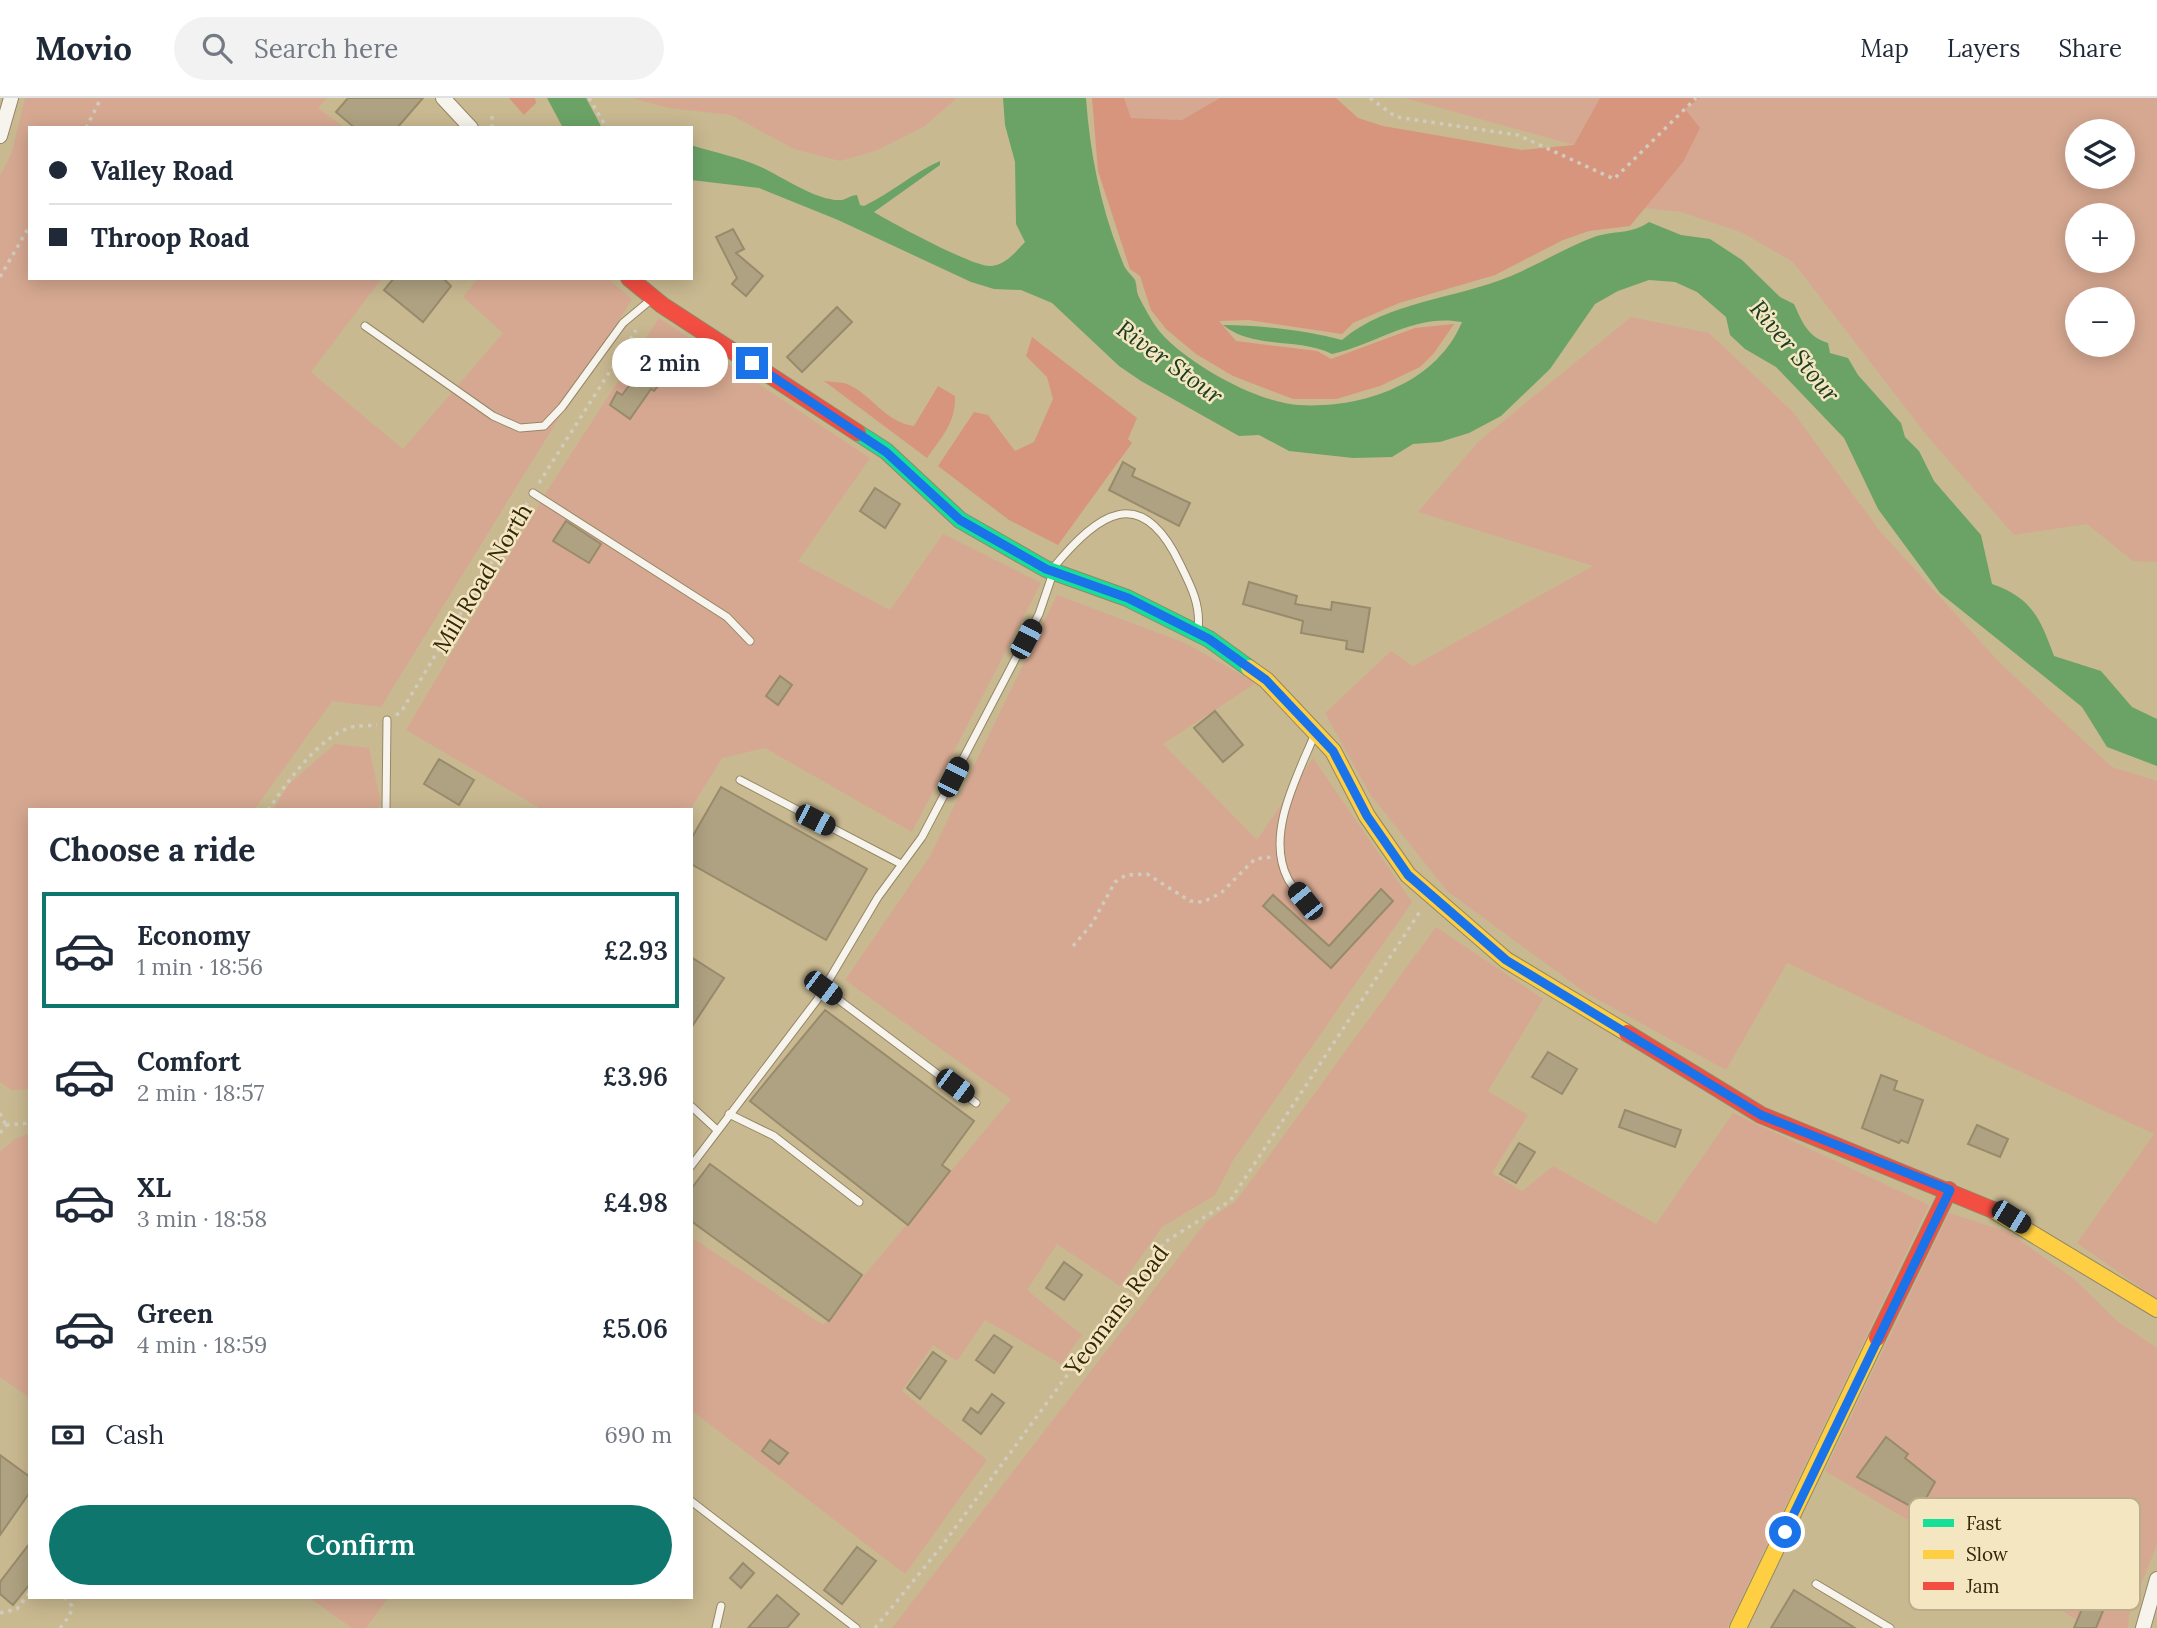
<!DOCTYPE html>
<html lang="en">
<head>
<meta charset="utf-8">
<style>
	body { margin:0; font-family:Lora,serif; background:#f2f2f3; color:#1f2937; height:100vh; display:flex; flex-direction:column; font-size:26px; white-space:nowrap }
	* { box-sizing:border-box; margin:0 }
	p { font-size:23px; color:#747a83 }
	.icon { flex:none; width:38px; height:38px; fill:none; stroke:currentColor; stroke-width:2; stroke-linecap:round; stroke-linejoin:round }
	.map { position:relative; flex:1; overflow:hidden }
	.side { position:absolute; left:28px; top:710px; width:665px; height:791px; display:flex; flex-direction:column; background:#fff; border-radius:0px; box-shadow:0 4px 18px #0003 }
	.side>* { flex:none }
	.guide { position:absolute; left:28px; top:28px; width:665px; height:154px; border-radius:0px; box-shadow:0 4px 18px #0003; display:grid; align-content:center; height:154px; padding:0 21px; background:#fff }
	.controls { position:absolute; left:2065px; top:21px; display:grid; gap:14px }
	.controls a { display:grid; place-items:center; width:70px; height:70px; border-radius:50%; background:#fff; box-shadow:0 4px 18px #0003; font-size:35px }
	.end { position:absolute; width:32px; height:32px; margin:-16px; border:9px solid #1a73e8; background:#fff; box-shadow:0 0 0 4px #fff }
	.from { border-radius:50% }
	.bubble { position:absolute; height:49px; border-radius:24px; background:#fff; box-shadow:0 4px 18px #0003; font-size:23px; font-weight:600; line-height:49px; text-align:center }
	.car { position:absolute; width:21px; height:42px; margin:-21px -10px; border-radius:9px; box-shadow:0 0 5px 2px #0007; background:linear-gradient(#222 24%,#8ab4d8 0 40%,#222 0 76%,#8ab4d8 0 86%,#222 0) }
	.guide b { display:flex; align-items:center; gap:24px; height:66px; font-size:26px }
	.guide b+b { border-top:2px solid #e0e1e3 }
	.guide i { width:18px; height:18px; background:#1f2937 }
	ul { padding:0; list-style:none }
	li { display:flex; align-items:center; gap:21px; height:116px; margin:0 14px 10px; padding:0 7px; border:4px solid transparent; border-radius:0px }
	li div { flex:1 }
	li b { display:block; font-size:26px }
	li em { font-style:normal; font-weight:600 }
	li.selected { border-color:#0f766e }
	li>.icon { width:63px; height:63px; stroke-width:1.5 }
	h2 { padding:0 21px; font-size:32px; line-height:84px }
	.pay { display:flex; align-items:center; gap:18px; height:77px; padding:0 21px; font-size:26px }
	.pay p { margin-inline-start:auto }
	.cta { display:flex; gap:14px; margin-top:auto; padding:14px 21px }
	.cta a { flex:1; height:80px; border-radius:42px; background:#0f766e; color:#fff; font-size:28px; font-weight:600; line-height:80px; text-align:center }
	header { display:flex; align-items:center; gap:42px; box-sizing:border-box; height:98px; padding:0 35px; background:#fff; border-bottom:2px solid #e0e1e3 }
	header strong { font-size:33px }
	nav { display:flex; gap:38px; margin-inline-start:auto; font-size:24px }
	.search { width:490px; height:63px; background:#f2f2f3; display:flex; align-items:center; gap:18px; box-sizing:border-box; padding:0 24px; border-radius:38px; color:#747a83; font-size:26px }
	.map>svg:first-child { display:block }
</style>
</head>
<body>
<header>
<strong>Movio</strong>
<div class="search"><svg class="icon" aria-label="search" viewBox="0 0 24 24"><circle cx="10" cy="10" r="6"/><path d="M15 15l6 6"/></svg>Search here</div>
<nav><a>Map</a><a>Layers</a><a>Share</a></nav>
</header>
<div class="map">
<svg width="2157" height="1530" viewBox="0 0 2157 1530">
	<rect width="100%" height="100%" fill="#c9b991"/>
	<!-- green -->
	<g fill="#d6a891" fill-rule="evenodd">
		<polygon points="25,0 327,0 318,10 345,30 30,30 30,180 382,180 311,274 403,351 503,235 463,199 478,180 607,180 632,201 381,609 332,603 254,712 30,712 30,991 12,992 0,984 0,78 12,54"/>
		<polygon points="632,0 957,0 925,28 875,53 840,63 794,51 731,17 668,10"/>
		<polygon points="1124,0 1220,0 1182,22 1131,20"/>
		<polygon points="1405,0 1600,0 1574,47"/>
		<path d="M1700 0H2157V464L2133 463 2087 426 2014 437 1928 339 1793 164 1743 135 1681 114 1643 110 1683 64 1685 11ZM2077 33H2123V79H2077ZM2077 117H2123V163H2077ZM2077 201H2123V247H2077Z"/>
		<polygon points="1631,219 1709,235 1793,314 1879,432 1999,564 2112,669 2157,683 2157,1201 2077,1145 2154,1036 1787,865 1726,972 1586,895 1447,793 1370,696 1325,615 1391,553 1413,568 1593,468 1418,414 1479,343"/>
		<polygon points="659,220 870,360 798,463 890,512 943,436 1041,485 912,734 765,650 722,660 690,712 543,712 406,632 549,390"/>
		<polygon points="1057,497 1185,545 1256,585 1163,646 1257,742 1313,660 1412,804 1234,1061 1215,1097 1162,1129 1120,1188 1057,1146 1027,1192 1082,1237 1061,1266 985,1222 957,1263 933,1247 902,1293 987,1362 905,1476 691,1312 691,1139 823,1227 1011,1001 845,882 930,758"/>
		<polygon points="335,646 369,650 381,705 376,712 273,712 288,687"/>
		<polygon points="1436,829 1543,901 1488,993 1528,1017 1492,1075 1522,1093 1553,1068 1656,1126 1733,1015 1929,1107 1727,1530 892,1530 1206,1124 1236,1103"/>
		<polygon points="30,1035 30,1300 0,1279 0,1054 15,1041"/>
		<polygon points="1949,1115 2008,1134 2073,1180 2117,1223 2157,1250 2157,1446 2129,1517 2128,1530 2091,1530 1825,1373"/>
		<polygon points="310,1500 388,1500 366,1530 352,1530"/>
	</g>
	<!-- forest -->
	<g fill="#d6957c">
		<polygon points="509,0 535,0 536,5 524,17"/>
		<polygon points="1092,0 1124,0 1131,20 1182,22 1220,0 1336,0 1358,20 1383,28 1522,52 1574,47 1600,0 1700,0 1685,11 1700,30 1683,64 1630,128 1589,133 1563,142 1495,177 1399,205 1353,225 1342,236 1248,222 1219,223 1236,243 1317,253 1331,261 1415,230 1454,226 1434,255 1420,269 1380,288 1336,301 1293,301 1233,278 1196,256 1166,231 1151,212 1140,178 1130,171 1098,73"/>
		<polygon points="1032,239 1137,320 1128,341 1132,345 1058,447 1009,422 938,368 974,314 988,317 1015,353 1034,344 1053,301 1047,279 1026,258"/>
		<path d="M824 283C831 284 841 284 847 286 873 297 884 324 914 328L938 288 955 298C956 324 942 339 927 360Z"/>
	</g>
	<!-- water -->
	<g fill="#6ba367">
		<polygon points="547,0 586,0 602,30 563,30"/>
		<path d="M1003 0H1086C1090 57 1101 111 1123 165 1125 172 1131 176 1135 182 1137 187 1136 192 1138 197 1144 209 1152 224 1160 234 1188 266 1256 304 1298 307 1362 311 1436 286 1462 224 1416 215 1376 246 1332 256 1298 239 1254 252 1223 227 1260 227 1308 233 1342 242 1388 203 1456 201 1511 178 1539 166 1565 150 1594 139 1614 132 1631 137 1649 124L1681 137 1710 141 1742 162 1780 199 1794 206C1802 224 1808 239 1828 245L1830 255 1848 260 1858 277 1901 325 1905 339 1919 353 1934 383 1981 437 1992 486C2032 500 2040 520 2054 558L2101 573 2132 609 2157 621V668L2107 649 2082 609 1940 495 1878 411 1844 340 1776 269 1745 251 1730 237 1726 219 1697 194 1675 184 1649 182 1618 193 1595 206 1550 271 1501 318 1469 335 1440 344 1413 346 1392 359 1353 360 1289 353 1259 337 1239 338 1141 283 1119 268 1052 205 1021 192 994 191 971 184 838 122 759 90 691 82V48H694C716 55 739 59 761 69 781 78 818 104 842 102 847 101 851 97 857 97L860 107 864 108C891 95 913 75 940 63V67L874 114C890 124 975 170 991 168 1006 167 1015 154 1025 144L1016 126 1015 64 1005 27Z"/>
	</g>
	<!-- building -->
	<g fill="#afa282" stroke="#988b6b" stroke-width="2">
		<polygon points="348,0 423,0 397,30 355,30 336,14"/>
		<polygon points="733,131 744,151 736,155 763,178 746,198 732,186 737,180 716,139"/>
		<polygon points="394,180 443,180 451,188 423,224 384,192"/>
		<polygon points="837,209 852,224 802,274 787,259"/>
		<polygon points="662,244 684,261 670,279 667,277 654,293 651,291 630,321 610,307 617,294 622,297"/>
		<polygon points="1123,364 1135,371 1132,378 1190,405 1179,428 1109,392"/>
		<polygon points="875,390 900,406 885,430 860,413"/>
		<polygon points="566,423 601,446 589,465 553,443"/>
		<polygon points="1249,484 1297,498 1295,506 1331,512 1332,504 1370,510 1363,554 1346,551 1347,543 1301,535 1303,523 1243,506"/>
		<polygon points="780,578 792,587 778,607 766,598"/>
		<polygon points="1215,613 1243,647 1223,664 1194,630"/>
		<polygon points="439,661 474,682 459,707 424,686"/>
		<polygon points="721,689 867,771 826,842 691,766 691,741"/>
		<polygon points="1381,791 1393,803 1331,870 1263,808 1273,797 1329,848"/>
		<polygon points="691,859 724,880 691,930"/>
		<polygon points="825,912 974,1023 942,1067 950,1073 908,1127 750,1003"/>
		<polygon points="1548,954 1577,971 1562,996 1532,979"/>
		<polygon points="1881,977 1897,983 1894,992 1923,1002 1908,1045 1901,1042 1899,1045 1862,1030"/>
		<polygon points="1625,1012 1681,1032 1675,1049 1619,1029"/>
		<polygon points="1977,1027 2008,1041 2000,1059 1968,1046"/>
		<polygon points="1519,1045 1535,1054 1516,1085 1500,1076"/>
		<polygon points="710,1066 862,1177 829,1223 691,1123 691,1091"/>
		<polygon points="1064,1164 1082,1177 1064,1202 1046,1190"/>
		<polygon points="994,1237 1012,1249 994,1275 976,1262"/>
		<polygon points="933,1254 946,1263 920,1301 907,1290"/>
		<polygon points="992,1296 1004,1305 981,1336 963,1322 971,1310 978,1315"/>
		<polygon points="1886,1339 1908,1356 1905,1360 1935,1384 1919,1413 1857,1379"/>
		<polygon points="770,1342 788,1355 779,1366 762,1353"/>
		<polygon points="0,1357 30,1379 30,1394 0,1437"/>
		<polygon points="30,1445 30,1486 13,1507 0,1496 0,1484"/>
		<polygon points="857,1449 876,1463 842,1506 824,1492"/>
		<polygon points="743,1465 754,1475 741,1490 730,1480"/>
		<polygon points="1794,1492 1855,1530 1771,1530"/>
		<polygon points="777,1497 799,1516 787,1530 748,1530"/>
		<polygon points="2084,1506 2103,1513 2096,1530 2074,1530"/>
	</g>
	<g fill="none" stroke-linecap="round" stroke-linejoin="round">
		<!-- lane casing -->
		<g stroke="#948766" stroke-width="9">
			<g id="lane">
				<polyline points="365,228 493,318 520,330 544,328 562,309 623,225 653,200"/>
				<polyline points="533,395 727,519 750,543"/>
				<path d="M1053 470C1098 415 1141 384 1180 466 1191 488 1201 507 1198 532"/>
				<polyline points="740,682 901,766"/>
				<polyline points="386,712 387,622"/>
				<path d="M1305 803C1300 796 1292 789 1288 781 1265 737 1297 679 1314 638"/>
				<polyline points="823,890 976,1005"/>
				<polyline points="691,1008 717,1032"/>
				<polyline points="729,1016 774,1038 859,1104"/>
				<polyline points="691,1068 817,902 878,799 922,739 1039,516 1053,475"/>
				<polyline points="691,1403 856,1530"/>
				<polyline points="1816,1486 1890,1530"/>
				<polyline points="716,1530 721,1508"/>
			</g>
		</g>
		<!-- street casing -->
		<g stroke="#948766" stroke-width="16">
			<g id="street">
				<polyline points="443,0 471,30"/>
				<polyline points="0,38 11,0"/>
				<polyline points="2143,1530 2157,1481"/>
			</g>
		</g>
		<!-- fast casing -->
		<g stroke="#948766" stroke-width="18">
			<polyline id="fast" points="858,335 886,353 960,422 1046,471 1127,500 1209,541 1249,570"/>
		</g>
		<!-- slow casing -->
		<g stroke="#948766" stroke-width="18">
			<g id="slow">
				<polyline points="1249,570 1266,582 1333,653 1367,718 1408,777 1506,862 1627,935"/>
				<polyline points="1993,1112 2157,1211"/>
				<polyline points="1738,1530 1877,1240"/>
			</g>
		</g>
		<!-- jam casing -->
		<g stroke="#948766" stroke-width="18">
			<g id="jam">
				<polyline points="629,180 662,207 858,335"/>
				<polyline points="1627,935 1761,1017 1993,1112"/>
				<polyline points="1877,1240 1949,1092"/>
			</g>
		</g>
		<!-- path -->
		<g stroke="#d1cbbe" stroke-width="3.5" stroke-dasharray="3.5 5" stroke-linecap="butt">
			<polyline points="589,0 607,30"/>
			<polyline points="1370,0 1396,19 1518,37 1614,81 1696,0"/>
			<polyline points="86,30 101,0"/>
			<polyline points="492,30 492,14"/>
			<polyline points="0,179 30,127"/>
			<polyline points="539,385 636,232"/>
			<polyline points="396,617 401,614 528,404"/>
			<path d="M268 712C286 686 318 640 349 630 357 627 368 628 377 627"/>
			<polyline points="1073,848 1092,826 1115,784 1126,777 1147,776 1190,803 1203,804 1221,795 1255,761 1272,759"/>
			<polyline points="0,1015 6,1027"/>
			<polyline points="6,1027 30,1025"/>
			<polyline points="0,1035 6,1027"/>
			<polyline points="0,1515 17,1511 30,1494"/>
			<polyline points="60,1530 70,1517 72,1508 65,1500"/>
			<polyline points="875,1530 941,1449 1165,1144 1230,1103 1421,812"/>
		</g>
		<!-- lane -->
		<use href="#lane" stroke="#f7f4ee" stroke-width="7"/>
		<!-- street -->
		<use href="#street" stroke="#f7f4ee" stroke-width="14"/>
		<!-- fast -->
		<use href="#fast" stroke="#16e098" stroke-width="16"/>
		<!-- slow -->
		<use href="#slow" stroke="#ffcf43" stroke-width="16"/>
		<!-- jam -->
		<use href="#jam" stroke="#f24e42" stroke-width="16"/>
	</g>
	<g fill="none" stroke-linecap="round" stroke-linejoin="round">
		<!-- route -->
		<polyline stroke="#1a73e8" stroke-width="9" points="752,265 886,354 960,422 1046,471 1128,500 1209,541 1266,582 1333,653 1367,718 1408,777 1506,862 1761,1017 1950,1092 1785,1434"/>
	</g>
	<g text-anchor="middle" dominant-baseline="central" stroke-width="5" stroke-linejoin="round" paint-order="stroke">
		<!-- street labels -->
		<g font-size="23" fill="#332808" stroke="#f5e6c2">
			<text transform="translate(482 480) rotate(-59)">Mill Road North</text>
			<text transform="translate(1116 1212) rotate(-53)">Yeomans Road</text>
		</g>
		<!-- water labels -->
		<g font-size="24" font-style="italic" fill="#193c20" stroke="#f5e6c2">
			<text transform="translate(1795 253) rotate(50)">River Stour</text>
			<text transform="translate(1170 264) rotate(36)">River Stour</text>
		</g>
	</g>
	<!-- legend -->
	<rect x="1909" y="1400" width="231" height="112" rx="10" fill="#f5e6c2" stroke="#bbad8a" stroke-width="2"/>
	<rect x="1923" y="1421" width="31" height="8" fill="#16e098"/>
	<rect x="1923" y="1452" width="31" height="9" fill="#ffcf43"/>
	<rect x="1923" y="1484" width="31" height="8" fill="#f24e42"/>
	<g font-size="19" fill="#332808">
		<text x="1966" y="1432">Fast</text>
		<text x="1966" y="1463">Slow</text>
		<text x="1966" y="1495">Jam</text>
	</g>
</svg>
<div class="controls">
<a><svg class="icon" aria-label="layers" viewBox="0 0 24 24"><path d="M12 4l9 5-9 5-9-5zM3 14l9 5 9-5"/></svg></a>
<a>+</a>
<a>−</a>
</div>
<i class="end from" style="left:1785px;top:1434px"></i>
<i class="end" style="left:752px;top:265px"></i>
<div class="bubble" style="left:612px;top:240px;width:116px">2 min</div>
<i class="car" style="left:1026px;top:541px;rotate:28deg"></i>
<i class="car" style="left:953px;top:679px;rotate:27deg"></i>
<i class="car" style="left:815px;top:722px;rotate:117deg"></i>
<i class="car" style="left:1305px;top:803px;rotate:321deg"></i>
<i class="car" style="left:823px;top:890px;rotate:127deg"></i>
<i class="car" style="left:955px;top:988px;rotate:127deg"></i>
<i class="car" style="left:2011px;top:1119px;rotate:122deg"></i>
<div class="guide">
<b><i class="from"></i>Valley Road</b>
<b><i></i>Throop Road</b>
</div>
<section class="side">
<h2>Choose a ride</h2>
<ul>
<li class="selected"><svg class="icon" aria-label="car" viewBox="0 0 24 24"><path d="M5 17H2v-5l4-1 3-4h7l3 4 3 1v5h-3M9 17h6M6 11h13"/><circle cx="7" cy="17" r="2"/><circle cx="17" cy="17" r="2"/></svg><div><b>Economy</b><p>1 min · 18:56</p></div><em>£2.93</em></li>
<li><svg class="icon" aria-label="car" viewBox="0 0 24 24"><path d="M5 17H2v-5l4-1 3-4h7l3 4 3 1v5h-3M9 17h6M6 11h13"/><circle cx="7" cy="17" r="2"/><circle cx="17" cy="17" r="2"/></svg><div><b>Comfort</b><p>2 min · 18:57</p></div><em>£3.96</em></li>
<li><svg class="icon" aria-label="car" viewBox="0 0 24 24"><path d="M5 17H2v-5l4-1 3-4h7l3 4 3 1v5h-3M9 17h6M6 11h13"/><circle cx="7" cy="17" r="2"/><circle cx="17" cy="17" r="2"/></svg><div><b>XL</b><p>3 min · 18:58</p></div><em>£4.98</em></li>
<li><svg class="icon" aria-label="car" viewBox="0 0 24 24"><path d="M5 17H2v-5l4-1 3-4h7l3 4 3 1v5h-3M9 17h6M6 11h13"/><circle cx="7" cy="17" r="2"/><circle cx="17" cy="17" r="2"/></svg><div><b>Green</b><p>4 min · 18:59</p></div><em>£5.06</em></li>
</ul>
<div class="pay"><svg class="icon" aria-label="cash" viewBox="0 0 24 24"><path d="M3 7h18v10H3z"/><circle cx="12" cy="12" r="2"/></svg>Cash<p>690 m</p></div>
<div class="cta"><a>Confirm</a></div>
</section>
</div>
</body>
</html>
